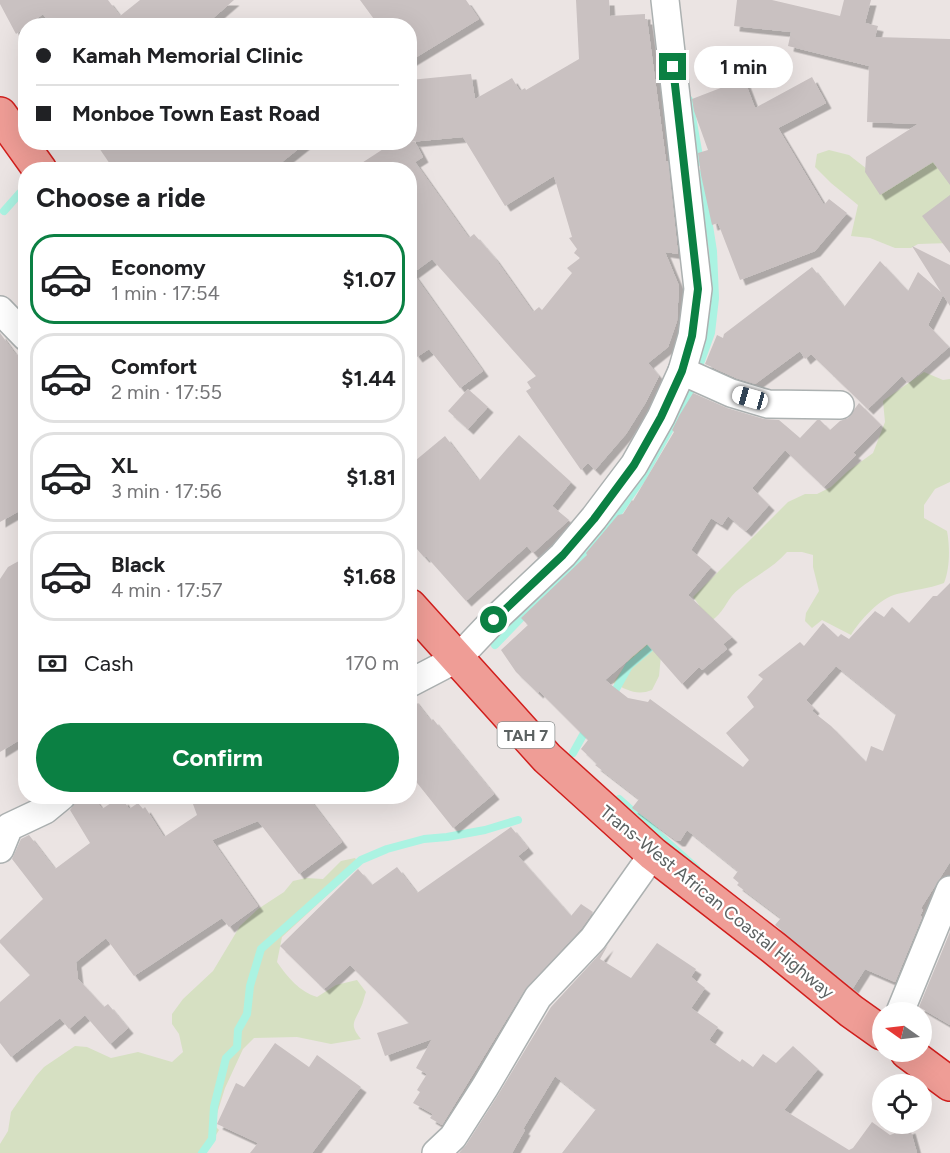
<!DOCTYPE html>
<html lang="en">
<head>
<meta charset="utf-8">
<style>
	body { margin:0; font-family:Figtree,sans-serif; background:#f2f2f2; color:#202124; height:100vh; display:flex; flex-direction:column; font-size:22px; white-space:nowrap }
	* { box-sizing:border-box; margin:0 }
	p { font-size:20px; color:#757577 }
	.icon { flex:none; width:33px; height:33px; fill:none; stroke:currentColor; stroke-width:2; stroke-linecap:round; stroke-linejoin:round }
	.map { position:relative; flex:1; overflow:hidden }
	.details { position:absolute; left:18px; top:162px; width:399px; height:642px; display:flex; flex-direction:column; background:#fff; border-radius:24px; box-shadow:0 6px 24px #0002 }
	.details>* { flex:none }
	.top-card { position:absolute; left:18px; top:18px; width:399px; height:132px; border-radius:24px; box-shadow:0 6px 24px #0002; display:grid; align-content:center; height:132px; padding:0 18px; background:#fff }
	.needle { width:39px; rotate:284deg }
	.tools { position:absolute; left:872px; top:1002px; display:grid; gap:12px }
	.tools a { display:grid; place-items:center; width:60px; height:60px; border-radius:50%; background:#fff; box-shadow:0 6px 24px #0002; font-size:30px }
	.end { position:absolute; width:27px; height:27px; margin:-14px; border:8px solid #0b8043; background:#fff; box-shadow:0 0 0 3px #fff }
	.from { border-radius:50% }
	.bubble { position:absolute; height:42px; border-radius:21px; background:#fff; box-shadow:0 6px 24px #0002; font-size:20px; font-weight:700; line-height:42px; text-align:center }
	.car { position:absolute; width:18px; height:36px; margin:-18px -9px; border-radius:8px; box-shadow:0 0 4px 2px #0007; background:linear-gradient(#fff 24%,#345 0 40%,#fff 0 76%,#345 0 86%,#fff 0) }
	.top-card b { display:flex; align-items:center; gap:21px; height:57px; font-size:22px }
	.top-card b+b { border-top:2px solid #e0e0e0 }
	.top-card i { width:15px; height:15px; background:#202124 }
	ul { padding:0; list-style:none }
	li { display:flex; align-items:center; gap:18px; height:90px; margin:0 12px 9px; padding:0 6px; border:3px solid #e0e0e0; border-radius:24px }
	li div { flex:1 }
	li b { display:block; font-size:22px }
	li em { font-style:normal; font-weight:700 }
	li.on { border-color:#0b8043 }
	li>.icon { width:54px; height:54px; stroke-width:1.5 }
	h2 { padding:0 18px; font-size:27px; line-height:72px }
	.pay { display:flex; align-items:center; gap:15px; height:66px; padding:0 18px; font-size:22px }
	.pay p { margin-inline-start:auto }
	.action { display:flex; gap:12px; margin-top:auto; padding:12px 18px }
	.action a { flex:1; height:69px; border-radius:36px; background:#0b8043; color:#fff; font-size:24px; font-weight:700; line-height:69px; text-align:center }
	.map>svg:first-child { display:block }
</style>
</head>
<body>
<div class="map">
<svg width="950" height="1153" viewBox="0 0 950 1153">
	<defs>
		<filter id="shadow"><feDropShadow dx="5.5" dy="5.5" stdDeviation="0" flood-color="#0004"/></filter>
	</defs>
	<rect width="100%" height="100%" fill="#ebe4e3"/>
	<!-- green -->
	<g fill="#d6e0c2">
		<polygon points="829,150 849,155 867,169 950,156 950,243 918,244 911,248 895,248 870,238 851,236 858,205 831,183 815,167 817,154"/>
		<path d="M924 372 943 380 950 379V482L935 489 924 505V518L947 531C950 547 950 568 944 583 928 589 913 590 897 594 880 598 860 620 851 635L822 620 812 628 805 621 806 613 819 591 813 567V555L802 552H787C773 568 755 576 739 589 728 597 725 610 715 618 700 631 678 642 661 655L659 676 652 690C637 696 627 690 613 683L631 657 647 644 679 625 699 605 693 597 788 502 805 494H817L831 487 848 471 873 453 885 422 883 401Z"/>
		<path d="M355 858 360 865 282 937 277 962C287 977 300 992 317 997L336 985 357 980 366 992C364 997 363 1003 361 1007 354 1023 349 1024 361 1039L331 1044 297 1037 254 1038 243 1049 225 1088 215 1120V1126L219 1130 205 1153H0V1144L8 1131 11 1112 36 1076 44 1067 75 1046 87 1047 111 1058 138 1052 172 1062 183 1052 179 1034 172 1024V1014L183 999 213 971 240 926 258 909 284 892 293 881 306 878 323 879 341 861Z"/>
	</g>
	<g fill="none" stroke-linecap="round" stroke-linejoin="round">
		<!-- stream -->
		<g stroke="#abf3e2" stroke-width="8">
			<polyline points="689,100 700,162"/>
			<polyline points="4,211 20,193"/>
			<polyline points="495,645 607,529 641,480 688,397 711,333 715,298 713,251 701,174"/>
			<polyline points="612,696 629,666 650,648"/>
			<polyline points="573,753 588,726"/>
			<polyline points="619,799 696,868"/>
			<polyline points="202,1153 212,1139 214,1107 226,1058 237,1047 238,1030 247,1014 250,986 261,949 361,860 387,849 424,839 447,837 485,830 518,820"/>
		</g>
	</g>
	<!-- building -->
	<g fill="#c9c1c1" fill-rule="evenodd" filter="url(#shadow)">
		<polygon points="0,0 108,0 120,16 140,0 234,0 204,26 51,26 43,14 16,34 0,4"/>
		<polygon points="360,0 466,0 479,19 410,61 410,26 379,26"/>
		<polygon points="576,0 609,0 610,16 645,14 645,19 647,19 666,161 668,161 678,254 665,252 679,286 677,321 668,347 648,363 659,376 646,402 626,434 595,470 588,463 581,470 526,391 531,388 527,382 536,376 432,259 413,273 483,371 460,388 429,349 417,357 410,347 410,170 351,170 394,142 415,142 423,157 415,162 469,238 474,234 494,257 533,312 539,307 542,310 572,273 567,268 580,258 574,253 577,249 569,238 572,237 554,176 505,206 463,137 410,142 410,80 471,74 475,99 512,78 520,91 525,88 526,90 579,59"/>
		<polygon points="737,0 772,0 840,16 844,0 871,0 865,23 878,26 875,37 950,39 950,185 933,162 880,195 865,172 866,157 918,124 867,122 869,66 788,46 791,32 734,26"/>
		<polygon points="812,77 826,103 778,128 824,205 829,199 847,213 815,251 740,280 718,223 712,225 701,175 698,153 708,150 694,111 692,99 744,79 755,108"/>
		<polygon points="95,142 307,142 272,170 114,170"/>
		<polygon points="950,195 950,253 922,216"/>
		<polygon points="912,246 950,265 950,306 943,295 928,325 949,347 908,383 902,376 868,409 811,354 805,359 800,351 755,384 736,378 705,364 717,335 723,338 724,334 812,267 844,307 880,261 908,291 918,272 941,292"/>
		<polygon points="0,333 16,355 26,352 26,507 0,522"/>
		<polygon points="468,389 488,407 468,429 448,411"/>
		<path d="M693 393 727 408 764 419 779 420 800 438 817 420H820L830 430 840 421 848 418 859 403 881 425 853 453 856 455 824 487 785 450 752 488 769 505 746 531 728 516 722 525 711 518 691 550 711 567 688 595 732 637 723 644 727 649 702 670 699 667 682 684 647 644 605 680 628 698 648 702 650 699 743 767 749 760 726 733 754 707 747 697 763 679 758 675 800 642 804 646 823 623 838 637 841 634 849 639 875 611 884 617 892 607 909 623 933 596H937L950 583V862L921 908 923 910 920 916 922 917 895 982 865 969 853 988 775 925 781 918 737 885 739 883 733 878 738 871 687 830 680 841H677L632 808 639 799 595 765 597 764 581 749 588 740 539 691 538 693 516 672 501 650 528 625 521 618 587 555 586 553 618 515 623 514 632 500 633 501 674 432 672 430 679 416ZM836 666 896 714 883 751 871 746 866 762 831 726 812 711 814 708 806 700Z"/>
		<polygon points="519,435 571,482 552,506 569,520 533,553 527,546 466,601 426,556 424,557 410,541 410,465 445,436 479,481"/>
		<polygon points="26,557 26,736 0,752 0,579 8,567"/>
		<polygon points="413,698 431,721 433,719 441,729 494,794 453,828 410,774 410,699"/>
		<polygon points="77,796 93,796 102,809 114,801 116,804 123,799 129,809 138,803 143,809 145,807 164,837 197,815 190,796 307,796 342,842 299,874 258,821 212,840 258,906 229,927 222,918 134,976 106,938 76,962 78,979 104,1007 108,1004 128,1028 110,1044 85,1015 69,1029 60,1018 11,1057 0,1043 0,1002 30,975 0,943 0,940 43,899 12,859 21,839 29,835 55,869 90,843 70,810 76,802"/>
		<polygon points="511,827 528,848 518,856 571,916 581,904 593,912 581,929 525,989 442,1125 430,1118 433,1114 413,1103 420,1092 417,1090 427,1074 416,1068 432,1039 385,1056 377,1033 409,1023 350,965 324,989 280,946 358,869 372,885 397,867 417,893"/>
		<polygon points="950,932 950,1025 919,1007"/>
		<polygon points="657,943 696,969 691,977 705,988 691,1008 718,1027 709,1040 740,1062 742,1059 753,1067 763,1054 776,1063 793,1046 818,1069 784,1110 849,1150 853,1148 872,1122 890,1135 910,1128 917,1153 562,1153 596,1109 555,1076 523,1129 525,1130 512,1153 459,1153 466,1145 498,1095 551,1007 608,945 600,959 631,978"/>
		<polygon points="275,1043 309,1067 317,1055 361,1087 312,1153 250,1153 258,1143 217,1124 236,1083 244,1087"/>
	</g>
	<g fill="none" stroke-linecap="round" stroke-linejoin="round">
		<!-- street casing -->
		<g stroke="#acb1b1" stroke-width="30">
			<g id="street">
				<polyline points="0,310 26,337"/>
				<polyline points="682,371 731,393 768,404 840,405"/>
				<polyline points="410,683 458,658 494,620 563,555 594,518 634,465 661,417 682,371 692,336 698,289 665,0"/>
				<polyline points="0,849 9,827 45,810 62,796"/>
				<polyline points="900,1012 950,890"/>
				<polyline points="436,1153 453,1137 485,1087 538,997 593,939 653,854"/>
			</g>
		</g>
		<!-- highway casing -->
		<g stroke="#d11f1d" stroke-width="36">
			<g id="highway">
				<polyline points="0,114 40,170"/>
				<polyline points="410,606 547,758 653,854 774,948 851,1011 882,1033"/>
				<polyline points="907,1052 950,1084"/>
			</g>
		</g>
		<!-- street -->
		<use href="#street" stroke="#fff" stroke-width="27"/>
		<!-- highway -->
		<use href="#highway" stroke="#ef9d96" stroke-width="33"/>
	</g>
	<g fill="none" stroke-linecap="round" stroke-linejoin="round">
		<!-- route -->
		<polyline stroke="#0b8043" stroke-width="8" points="494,620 563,555 594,519 634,465 661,417 682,371 692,336 698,289 673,67"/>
	</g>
	<g text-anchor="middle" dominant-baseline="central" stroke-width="4.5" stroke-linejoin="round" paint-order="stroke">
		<!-- shield labels -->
		<rect fill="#fff" stroke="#8c9090" stroke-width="1.5" x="497.5" y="722" width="57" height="26" rx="4.5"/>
		<g font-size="16" font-weight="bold" fill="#5b6161">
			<text x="526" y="735">TAH 7</text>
		</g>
		<!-- street labels -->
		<g font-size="18" fill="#5b6161" stroke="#fff">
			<text transform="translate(717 902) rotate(39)">Trans-West African Coastal Highway</text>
		</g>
	</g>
</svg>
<div class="tools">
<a><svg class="needle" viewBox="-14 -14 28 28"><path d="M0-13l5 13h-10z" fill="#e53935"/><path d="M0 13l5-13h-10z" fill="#757577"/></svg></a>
<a><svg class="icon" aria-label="locate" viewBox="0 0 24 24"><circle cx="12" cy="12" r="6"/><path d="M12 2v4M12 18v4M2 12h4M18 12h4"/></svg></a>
</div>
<i class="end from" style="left:494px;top:620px"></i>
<i class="end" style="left:673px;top:67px"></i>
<div class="bubble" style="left:694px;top:46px;width:99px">1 min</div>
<i class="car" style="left:750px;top:398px;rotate:286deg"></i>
<div class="top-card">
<b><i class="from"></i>Kamah Memorial Clinic</b>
<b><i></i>Monboe Town East Road</b>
</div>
<section class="details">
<h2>Choose a ride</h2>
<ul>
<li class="on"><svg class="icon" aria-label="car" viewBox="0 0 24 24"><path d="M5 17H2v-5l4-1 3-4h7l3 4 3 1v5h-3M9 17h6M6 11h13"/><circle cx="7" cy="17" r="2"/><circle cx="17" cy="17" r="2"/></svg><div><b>Economy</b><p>1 min · 17:54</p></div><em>$1.07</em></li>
<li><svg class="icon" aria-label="car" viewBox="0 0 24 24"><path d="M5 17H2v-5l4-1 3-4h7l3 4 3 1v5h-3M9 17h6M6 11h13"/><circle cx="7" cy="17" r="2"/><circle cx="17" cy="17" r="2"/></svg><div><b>Comfort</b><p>2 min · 17:55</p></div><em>$1.44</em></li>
<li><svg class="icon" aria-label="car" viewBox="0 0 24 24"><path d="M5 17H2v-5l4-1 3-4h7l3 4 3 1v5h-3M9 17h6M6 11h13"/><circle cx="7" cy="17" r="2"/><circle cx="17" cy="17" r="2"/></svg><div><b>XL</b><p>3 min · 17:56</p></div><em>$1.81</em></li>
<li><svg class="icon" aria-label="car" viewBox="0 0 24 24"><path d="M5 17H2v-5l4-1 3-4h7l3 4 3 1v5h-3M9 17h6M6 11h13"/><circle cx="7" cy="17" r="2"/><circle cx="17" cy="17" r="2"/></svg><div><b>Black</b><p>4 min · 17:57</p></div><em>$1.68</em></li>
</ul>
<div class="pay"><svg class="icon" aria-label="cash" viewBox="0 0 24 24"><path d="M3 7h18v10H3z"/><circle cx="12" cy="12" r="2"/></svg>Cash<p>170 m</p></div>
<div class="action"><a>Confirm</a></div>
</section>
</div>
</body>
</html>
